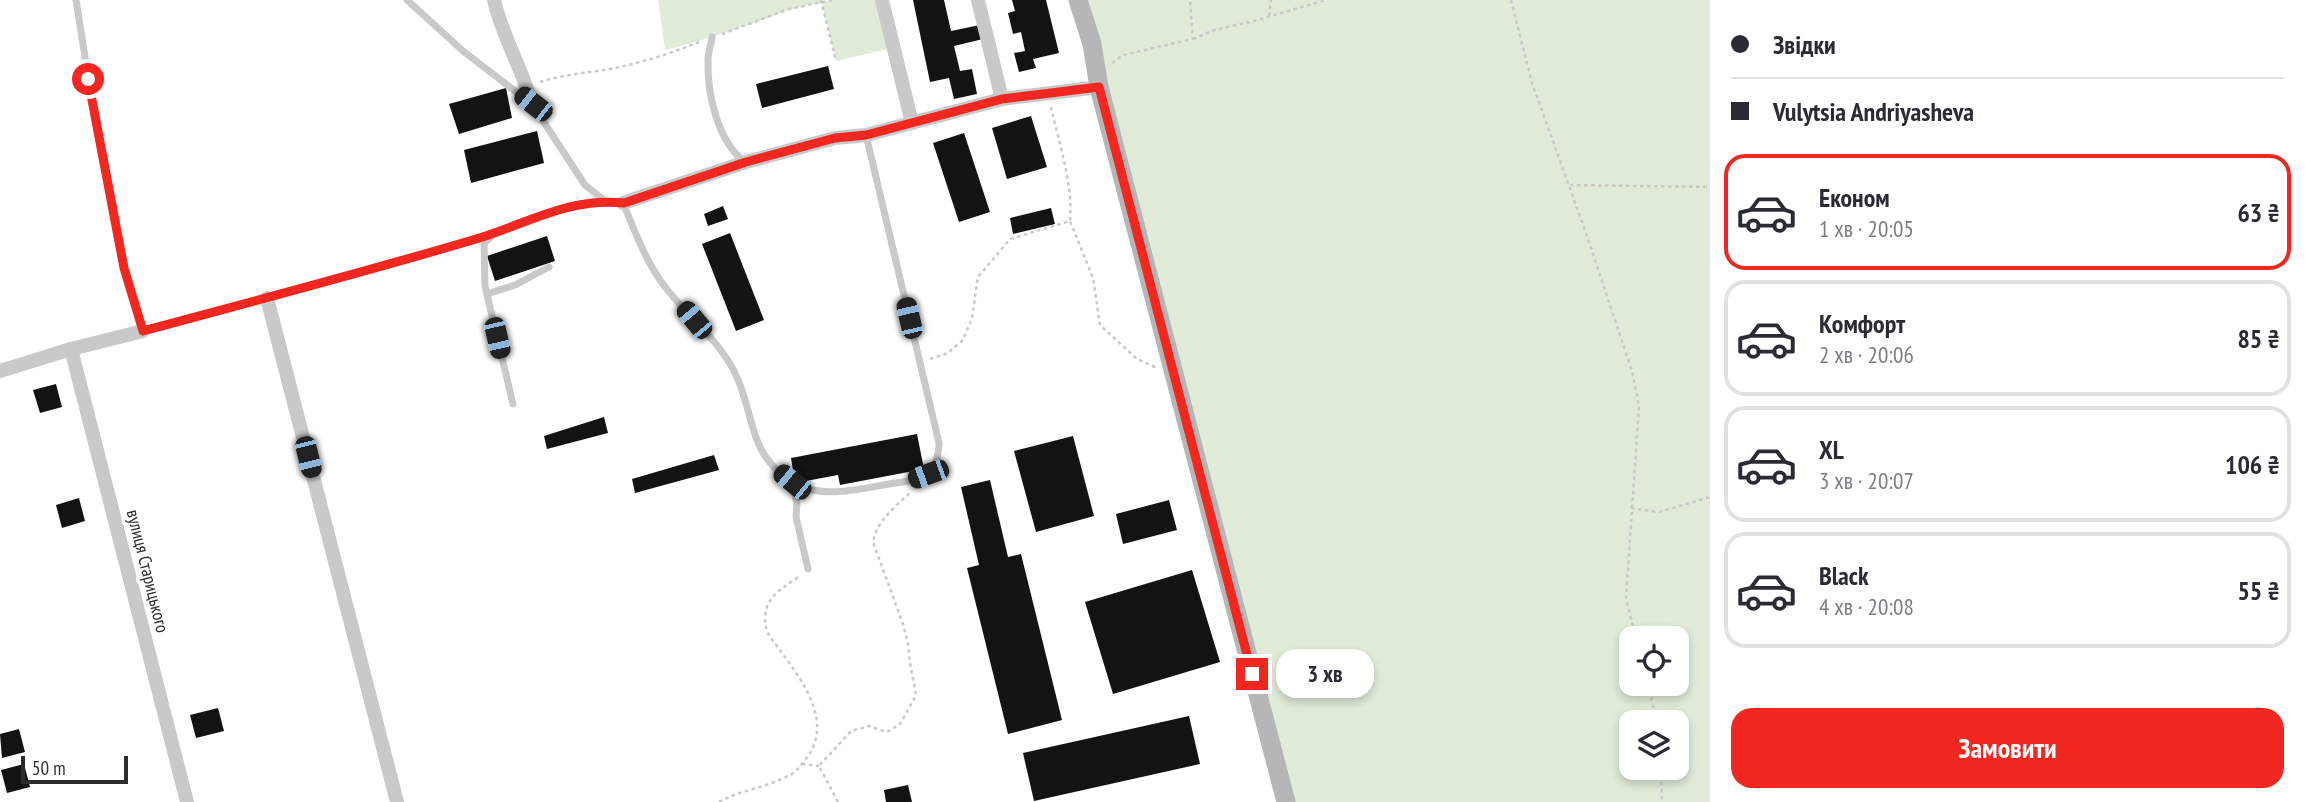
<!DOCTYPE html>
<html lang="uk">
<head>
<meta charset="utf-8">
<style>
	body { margin:0; font-family:"PT Sans Narrow",sans-serif; background:#f7f7f7; color:#2b2b33; height:100vh; display:flex; flex-direction:column; font-size:26px; white-space:nowrap }
	* { box-sizing:border-box; margin:0 }
	p { font-size:23px; color:#7c7c81 }
	.icon { flex:none; width:38px; height:38px; fill:none; stroke:currentColor; stroke-width:2; stroke-linecap:round; stroke-linejoin:round }
	.map { position:relative; flex:1; overflow:hidden }
	.panel { display:flex; flex-direction:column; background:#fff; width:595px }
	.panel>* { flex:none }
	.hud { display:grid; align-content:center; height:154px; padding:0 21px; background:#fff }
	.controls { position:absolute; left:1619px; top:626px; display:grid; gap:14px }
	.controls a { display:grid; place-items:center; width:70px; height:70px; border-radius:14px; background:#fff; box-shadow:0 4px 10px #0003; font-size:35px }
	.scale { position:absolute; left:21px; bottom:18px; width:107px; box-sizing:border-box; padding-left:7px; border:4px solid #2c2c2c; border-top:0; font-size:19px; line-height:24px; white-space:nowrap; color:#2c2c2c; -webkit-text-stroke:5px #fff; paint-order:stroke }
	.end { position:absolute; width:32px; height:32px; margin:-16px; border:9px solid #f12720; background:#fff; box-shadow:0 0 0 4px #fff }
	.from { border-radius:50% }
	.bubble { position:absolute; height:49px; border-radius:21px; background:#fff; box-shadow:0 4px 10px #0003; font-size:23px; font-weight:700; line-height:49px; text-align:center }
	.car { position:absolute; width:21px; height:42px; margin:-21px -10px; border-radius:9px; box-shadow:0 0 5px 2px #0007; background:linear-gradient(#222 24%,#8ab4d8 0 40%,#222 0 76%,#8ab4d8 0 86%,#222 0) }
	.hud b { display:flex; align-items:center; gap:24px; height:66px; font-size:26px }
	.hud b+b { border-top:2px solid #e1e1e2 }
	.hud i { width:18px; height:18px; background:#2b2b33 }
	ul { padding:0; list-style:none }
	li { display:flex; align-items:center; gap:21px; height:116px; margin:0 14px 10px; padding:0 7px; border:4px solid #e1e1e2; border-radius:21px }
	li div { flex:1 }
	li b { display:block; font-size:26px }
	li em { font-style:normal; font-weight:700 }
	li.current { border-color:#f12720 }
	li>.icon { width:63px; height:63px; stroke-width:1.5 }
	.action { display:flex; gap:14px; margin-top:auto; padding:14px 21px }
	.action a { flex:1; height:80px; border-radius:21px; background:#f12720; color:#fff; font-size:28px; font-weight:700; line-height:80px; text-align:center }
	main { display:flex; flex:1; min-height:0 }
	.map>svg:first-child { display:block }
</style>
</head>
<body>
<main>
<div class="map">
<svg width="1710" height="802" viewBox="0 0 1710 802">
	<rect width="100%" height="100%" fill="#fff"/>
	<!-- green -->
	<g fill="#e0ebd8" fill-rule="evenodd">
		<path d="M658 0H821L822 3 832 0H882L892 48 836 61 822 3C799 4 780 14 759 21 728 32 697 42 665 50Z"/>
		<path d="M1077 0H1710V802H1287ZM1631 639H1676V684H1631ZM1631 723H1676V768H1631Z"/>
	</g>
	<!-- building -->
	<g fill="#131313">
		<polygon points="913,0 944,0 951,31 980,25 983,39 954,46 960,71 972,69 977,94 954,99 949,78 930,82"/>
		<polygon points="1012,0 1046,0 1059,53 1033,59 1036,68 1019,72 1014,53 1025,51 1021,32 1013,34 1008,13 1015,11"/>
		<polygon points="828,66 834,89 762,108 756,84"/>
		<polygon points="506,88 512,118 459,134 449,104"/>
		<polygon points="1031,116 1047,167 1007,179 992,128"/>
		<polygon points="537,131 544,163 471,183 464,150"/>
		<polygon points="964,133 990,212 959,222 933,143"/>
		<polygon points="723,206 728,219 708,226 704,214"/>
		<polygon points="1051,208 1055,224 1013,234 1010,218"/>
		<polygon points="730,233 764,320 736,331 702,244"/>
		<polygon points="547,236 555,261 495,281 487,256"/>
		<polygon points="56,384 62,407 40,413 33,390"/>
		<polygon points="604,417 608,433 547,449 544,436"/>
		<polygon points="917,434 924,469 840,485 838,475 795,483 791,458"/>
		<polygon points="1073,436 1094,516 1036,532 1014,451"/>
		<polygon points="714,455 719,470 635,493 632,479"/>
		<polygon points="990,480 1008,557 1021,554 1062,720 1008,734 967,568 979,565 961,487"/>
		<polygon points="79,498 85,521 62,528 56,505"/>
		<polygon points="1169,500 1177,530 1123,544 1116,514"/>
		<polygon points="1192,570 1220,662 1113,694 1085,602"/>
		<polygon points="218,708 224,731 196,738 190,715"/>
		<polygon points="1189,716 1200,764 1034,801 1023,753"/>
		<polygon points="19,729 25,752 2,758 0,734"/>
		<polygon points="24,764 30,787 7,793 1,770"/>
		<polygon points="908,785 912,802 886,802 884,790"/>
	</g>
	<g fill="none" stroke-linecap="round" stroke-linejoin="round">
		<!-- path -->
		<g stroke="#c9c9c9" stroke-width="2.5" stroke-dasharray="3.5 3.5" stroke-linecap="butt">
			<polyline points="821,0 836,61"/>
			<polyline points="1511,0 1532,83 1587,236 1632,371 1639,406 1626,598 1636,639"/>
			<polyline points="1269,16 1271,0"/>
			<polyline points="722,34 789,9 832,0"/>
			<polyline points="1193,39 1214,30 1254,21 1326,0"/>
			<polyline points="1112,63 1123,55 1193,39 1190,0"/>
			<path d="M540 82C564 74 590 73 615 68 644 62 672 53 699 42"/>
			<path d="M1051 107C1059 144 1073 183 1070 221"/>
			<polyline points="1570,185 1710,187"/>
			<polyline points="930,359 948,353 963,340 972,318 978,277 1010,239 1070,221 1093,278 1100,325 1137,359 1157,368"/>
			<polyline points="1631,508 1659,512 1710,497"/>
			<polyline points="1648,684 1657,723"/>
			<polyline points="802,764 819,766"/>
			<polyline points="1661,768 1662,802"/>
			<path d="M719 802C740 790 766 788 790 775 796 772 800 766 805 760 840 717 791 668 767 632 759 600 778 591 800 576"/>
			<path d="M838 802 819 766 851 731 869 726 887 732 900 724 916 695 910 663 908 644 903 624 873 542C877 520 895 507 911 492"/>
		</g>
		<!-- lane -->
		<g stroke="#c9c9c9" stroke-width="7">
			<path d="M76 0 96 126 124 268 143 331C254 301 366 272 477 239 520 226 559 204 604 201"/>
			<path d="M407 0 463 51 532 104 585 185 605 201 623 203C634 229 644 257 660 280 682 312 716 336 734 371 756 413 745 451 791 481 820 501 862 488 895 483 924 480 938 474 939 443L866 135"/>
			<path d="M712 37C711 45 708 52 708 59 707 93 717 141 745 162"/>
			<polyline points="491,237 484,243 485,286 513,404"/>
			<polyline points="487,294 515,285 549,267"/>
			<polyline points="792,482 797,503 796,517 808,569"/>
		</g>
		<!-- street -->
		<g stroke="#c9c9c9" stroke-width="14">
			<path d="M494 0C502 36 522 68 532 104"/>
			<polyline points="882,0 912,123"/>
			<polyline points="978,0 1002,99"/>
			<polyline points="623,203 746,162 835,138 866,135 1002,99 1099,87"/>
			<polyline points="267,298 397,802"/>
			<polyline points="71,349 187,802"/>
			<polyline points="0,371 71,349 143,331"/>
		</g>
		<!-- secondary -->
		<polyline stroke="#b6b6b6" stroke-width="19" points="1078,0 1092,44 1099,87 1286,802"/>
	</g>
	<g fill="none" stroke-linecap="round" stroke-linejoin="round">
		<!-- route -->
		<path stroke="#f12720" stroke-width="9" d="M88 79 124 268 143 331C254 301 365 272 476 239 527 224 568 197 624 203L746 162 835 138 866 135 1002 99 1099 87 1252 674"/>
	</g>
	<g text-anchor="middle" dominant-baseline="central" stroke-width="7" stroke-linejoin="round" paint-order="stroke">
		<!-- street labels -->
		<g font-size="18" fill="#2c2c2c" stroke="#fff">
			<text transform="translate(148 571) rotate(76)">вулиця Старицького</text>
		</g>
	</g>
</svg>
<div class="controls">
<a><svg class="icon" aria-label="locate" viewBox="0 0 24 24"><circle cx="12" cy="12" r="6"/><path d="M12 2v4M12 18v4M2 12h4M18 12h4"/></svg></a>
<a><svg class="icon" aria-label="layers" viewBox="0 0 24 24"><path d="M12 4l9 5-9 5-9-5zM3 14l9 5 9-5"/></svg></a>
</div>
<div class="scale">50 m</div>
<i class="end from" style="left:88px;top:79px"></i>
<i class="end" style="left:1252px;top:674px"></i>
<div class="bubble" style="left:1276px;top:649px;width:98px">3 хв</div>
<i class="car" style="left:533px;top:104px;rotate:308deg"></i>
<i class="car" style="left:909px;top:318px;rotate:347deg"></i>
<i class="car" style="left:694px;top:320px;rotate:320deg"></i>
<i class="car" style="left:497px;top:338px;rotate:167deg"></i>
<i class="car" style="left:308px;top:457px;rotate:166deg"></i>
<i class="car" style="left:928px;top:474px;rotate:250deg"></i>
<i class="car" style="left:792px;top:482px;rotate:309deg"></i>
</div>
<section class="panel">
<div class="hud">
<b><i class="from"></i>Звідки</b>
<b><i></i>Vulytsia Andriyasheva</b>
</div>
<ul>
<li class="current"><svg class="icon" aria-label="car" viewBox="0 0 24 24"><path d="M5 17H2v-5l4-1 3-4h7l3 4 3 1v5h-3M9 17h6M6 11h13"/><circle cx="7" cy="17" r="2"/><circle cx="17" cy="17" r="2"/></svg><div><b>Економ</b><p>1 хв · 20:05</p></div><em>63 ₴</em></li>
<li><svg class="icon" aria-label="car" viewBox="0 0 24 24"><path d="M5 17H2v-5l4-1 3-4h7l3 4 3 1v5h-3M9 17h6M6 11h13"/><circle cx="7" cy="17" r="2"/><circle cx="17" cy="17" r="2"/></svg><div><b>Комфорт</b><p>2 хв · 20:06</p></div><em>85 ₴</em></li>
<li><svg class="icon" aria-label="car" viewBox="0 0 24 24"><path d="M5 17H2v-5l4-1 3-4h7l3 4 3 1v5h-3M9 17h6M6 11h13"/><circle cx="7" cy="17" r="2"/><circle cx="17" cy="17" r="2"/></svg><div><b>XL</b><p>3 хв · 20:07</p></div><em>106 ₴</em></li>
<li><svg class="icon" aria-label="car" viewBox="0 0 24 24"><path d="M5 17H2v-5l4-1 3-4h7l3 4 3 1v5h-3M9 17h6M6 11h13"/><circle cx="7" cy="17" r="2"/><circle cx="17" cy="17" r="2"/></svg><div><b>Black</b><p>4 хв · 20:08</p></div><em>55 ₴</em></li>
</ul>
<div class="action"><a>Замовити</a></div>
</section>
</main>
</body>
</html>
